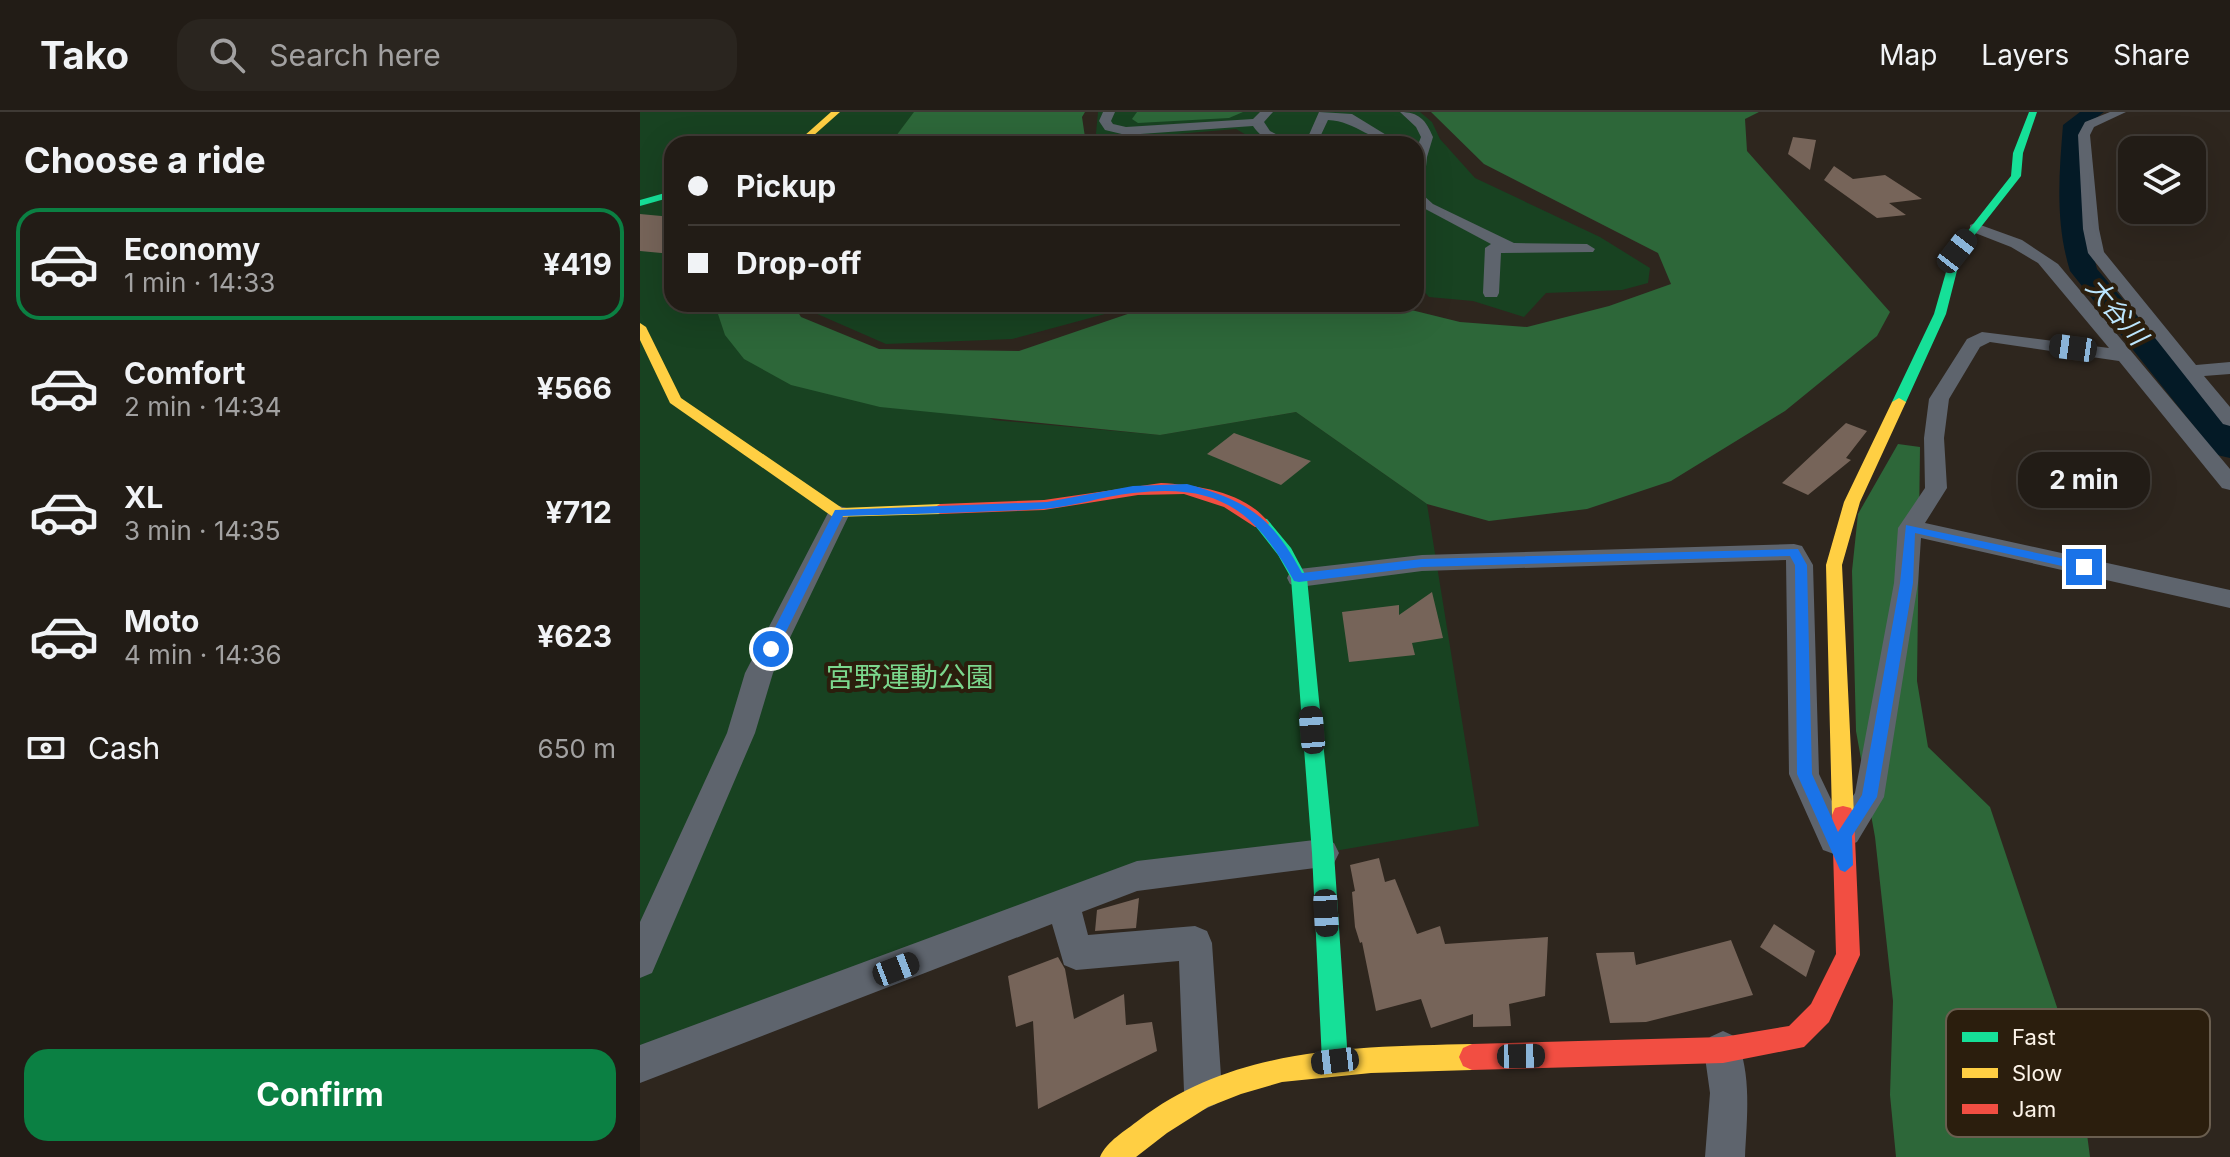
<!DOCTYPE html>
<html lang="en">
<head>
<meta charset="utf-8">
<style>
	body { margin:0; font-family:Inter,"Noto Sans JP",sans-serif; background:#2a251f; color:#f1f3f6; height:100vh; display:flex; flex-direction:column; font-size:30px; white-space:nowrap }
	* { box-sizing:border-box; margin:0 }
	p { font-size:26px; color:#a2a1a1 }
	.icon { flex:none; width:44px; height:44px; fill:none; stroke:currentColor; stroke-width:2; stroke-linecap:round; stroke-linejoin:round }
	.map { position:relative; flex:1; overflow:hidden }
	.sheet { display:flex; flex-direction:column; background:#221c16; width:640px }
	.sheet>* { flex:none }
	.top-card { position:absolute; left:24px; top:24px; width:760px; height:176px; border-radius:24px; box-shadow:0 8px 32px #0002,0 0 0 2px #3f3a35; display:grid; align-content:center; height:176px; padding:0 24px; background:#221c16 }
	.fabs { position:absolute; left:1478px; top:24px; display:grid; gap:16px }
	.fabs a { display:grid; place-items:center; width:88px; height:88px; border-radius:16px; background:#221c16; box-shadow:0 8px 32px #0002,0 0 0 2px #3f3a35; font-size:40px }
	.end { position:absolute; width:36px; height:36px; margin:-18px; border:10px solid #1a73e8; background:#fff; box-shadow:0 0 0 4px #fff }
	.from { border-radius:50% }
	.bubble { position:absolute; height:56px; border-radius:24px; background:#221c16; box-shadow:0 8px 32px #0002,0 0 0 2px #3f3a35; font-size:26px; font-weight:700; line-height:56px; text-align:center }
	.car { position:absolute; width:24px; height:48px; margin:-24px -12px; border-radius:10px; box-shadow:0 0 6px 2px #0007; background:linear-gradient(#222 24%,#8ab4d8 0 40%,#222 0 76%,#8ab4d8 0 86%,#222 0) }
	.top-card b { display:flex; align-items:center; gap:28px; height:76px; font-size:30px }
	.top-card b+b { border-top:2px solid #3f3a35 }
	.top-card i { width:20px; height:20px; background:#f1f3f6 }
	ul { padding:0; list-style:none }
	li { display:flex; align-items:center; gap:24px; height:112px; margin:0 16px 12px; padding:0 8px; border:4px solid transparent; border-radius:24px }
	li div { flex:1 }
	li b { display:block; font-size:30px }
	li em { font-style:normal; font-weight:700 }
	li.active { border-color:#0b8043 }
	li>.icon { width:72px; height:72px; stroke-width:1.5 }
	h2 { padding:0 24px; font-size:36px; line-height:96px }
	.pay { display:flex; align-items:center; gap:20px; height:88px; padding:0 24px; font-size:30px }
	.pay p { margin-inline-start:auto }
	.primary-button { display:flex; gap:16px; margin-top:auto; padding:16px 24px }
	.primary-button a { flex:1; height:92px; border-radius:24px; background:#0b8043; color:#fff; font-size:32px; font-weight:700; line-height:92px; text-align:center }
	header { display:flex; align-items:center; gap:48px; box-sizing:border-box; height:112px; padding:0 40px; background:#221c16; border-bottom:2px solid #3f3a35 }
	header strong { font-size:38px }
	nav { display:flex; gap:44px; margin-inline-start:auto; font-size:28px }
	.search { width:560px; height:72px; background:#2a251f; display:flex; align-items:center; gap:20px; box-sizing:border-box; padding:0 28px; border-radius:24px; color:#a2a1a1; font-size:30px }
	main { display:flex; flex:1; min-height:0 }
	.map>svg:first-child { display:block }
</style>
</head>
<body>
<header>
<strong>Tako</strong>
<div class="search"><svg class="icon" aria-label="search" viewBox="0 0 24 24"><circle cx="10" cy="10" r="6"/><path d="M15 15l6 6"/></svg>Search here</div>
<nav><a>Map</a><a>Layers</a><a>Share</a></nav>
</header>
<main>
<section class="sheet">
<h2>Choose a ride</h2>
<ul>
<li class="active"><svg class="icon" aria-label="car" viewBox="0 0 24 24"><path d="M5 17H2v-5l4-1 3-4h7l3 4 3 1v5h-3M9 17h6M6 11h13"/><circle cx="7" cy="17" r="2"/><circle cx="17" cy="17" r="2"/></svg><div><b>Economy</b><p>1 min · 14:33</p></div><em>¥419</em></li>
<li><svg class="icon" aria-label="car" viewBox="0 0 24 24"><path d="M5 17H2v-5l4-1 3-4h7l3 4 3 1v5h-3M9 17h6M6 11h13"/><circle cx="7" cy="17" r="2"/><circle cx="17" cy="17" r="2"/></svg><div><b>Comfort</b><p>2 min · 14:34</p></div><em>¥566</em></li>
<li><svg class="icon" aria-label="car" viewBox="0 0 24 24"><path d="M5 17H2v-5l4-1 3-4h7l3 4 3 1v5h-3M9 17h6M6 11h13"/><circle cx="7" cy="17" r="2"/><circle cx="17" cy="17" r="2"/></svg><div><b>XL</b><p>3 min · 14:35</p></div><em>¥712</em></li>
<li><svg class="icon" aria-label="car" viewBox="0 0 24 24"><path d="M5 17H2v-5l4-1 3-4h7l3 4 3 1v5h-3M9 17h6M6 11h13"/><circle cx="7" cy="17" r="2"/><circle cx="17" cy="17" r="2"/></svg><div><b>Moto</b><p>4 min · 14:36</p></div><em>¥623</em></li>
</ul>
<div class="pay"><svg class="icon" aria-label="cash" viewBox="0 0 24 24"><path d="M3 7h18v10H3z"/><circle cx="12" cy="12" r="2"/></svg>Cash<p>650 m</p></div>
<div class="primary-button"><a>Confirm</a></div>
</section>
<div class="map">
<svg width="1590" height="1045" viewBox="0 0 1590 1045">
	<rect width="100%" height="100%" fill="#2e261e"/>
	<!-- green -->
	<g fill="#184221">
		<polygon points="0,0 283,0 246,32 32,32 32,192 97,192 354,308 520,323 656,300 787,392 839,714 683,741 497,764 0,952"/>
		<polygon points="458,0 780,0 792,10 800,27 835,66 960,125 1010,156 1008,171 982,178 906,181 884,205 833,189 789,185 776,171 776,32 622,32 596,17 512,24 514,32 455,32"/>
		<polygon points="170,192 485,192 476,199 372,227 246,232 175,201"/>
	</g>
	<!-- forest -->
	<g fill="#2d6739">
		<polygon points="274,0 445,0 442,5 446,32 246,32 256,24"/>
		<polygon points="497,0 603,0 589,6 498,11 492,7"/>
		<polygon points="791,0 1119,0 1105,7 1107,39 1250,200 1237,224 1145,299 1031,369 947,397 849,409 787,392 656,300 520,323 240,295 151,273 104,247 85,223 77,199 80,192 153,192 161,205 239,237 379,239 517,192 747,192 820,210 887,215 969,194 1031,172 1018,141 844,52"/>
		<polygon points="594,22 606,25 610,32 525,32 523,26"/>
		<polygon points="1258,332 1280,335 1277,569 1288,635 1350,695 1439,961 1450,1045 1256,1045 1250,983 1253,889 1235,725 1216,619 1212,459 1218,402"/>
	</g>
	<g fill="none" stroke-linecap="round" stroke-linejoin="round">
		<!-- river -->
		<path fill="#041a26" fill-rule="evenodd" d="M1440 0H1464L1444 15V105L1457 157 1590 313V346L1577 343 1430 159C1415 110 1419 63 1423 13Z"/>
	</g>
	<!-- building -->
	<g fill="#766459">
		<polygon points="1153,25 1176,28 1170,58 1148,42"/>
		<polygon points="1194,54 1213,67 1245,63 1282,87 1249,91 1266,103 1237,106 1184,68"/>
		<polygon points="0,102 32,105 32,142 0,139"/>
		<polygon points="1206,311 1227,319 1206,346 1211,348 1168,383 1142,371"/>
		<polygon points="594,321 671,349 641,373 567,342"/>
		<polygon points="792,480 803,526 772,531 775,543 709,550 702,500 759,493 759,503"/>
		<polygon points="739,746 745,770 755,767 777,822 800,814 805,832 908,825 905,884 869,892 871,914 833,915 833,902 791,916 781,887 736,899 722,830 720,831 715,815 712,780 715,779 710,753"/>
		<polygon points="499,786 496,816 455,819 457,798"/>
		<polygon points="1134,812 1175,839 1166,865 1120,835"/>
		<polygon points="1091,828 1113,883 1006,910 970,911 956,841 994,840 996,853"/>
		<polygon points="418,845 425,857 434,907 484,882 486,913 512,910 517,939 398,997 393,909 376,915 368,864"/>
	</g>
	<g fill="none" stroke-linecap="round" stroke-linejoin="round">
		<!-- street -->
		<g fill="#5e646d" fill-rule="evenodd">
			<path d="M463 0H475L471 9 473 12 486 15 613 7 620 0H633L624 10 630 19 655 32C637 32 624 30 613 14L486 23 465 18 459 9Z"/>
			<path d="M679 0 712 2 761 32C734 32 716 9 688 8L680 25 685 32H672L668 25Z"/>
			<path d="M760 0C779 0 786 8 793 25L787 45 783 83 793 92 874 131 947 132 955 137 953 140 861 141 859 181 857 185H845L843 181 845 136 851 132 776 92V38L781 25 776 15Z"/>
			<polygon points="1470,0 1486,0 1454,15 1450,23 1459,117 1464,140 1556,253 1590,250 1590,262 1564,264 1590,295 1590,314 1583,312 1448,141 1443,117 1438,23 1445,10"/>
			<polygon points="1335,111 1382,128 1418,152 1590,357 1590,378 1582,376 1479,249 1350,230 1340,235 1309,287 1304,326 1307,376 1285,411 1590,478 1590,496 1281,426 1278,471 1244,685 1217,730 1207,734 1205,738 1194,742 1183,738 1149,662 1146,448 782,459 659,475 650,472 647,466 650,460 659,457 782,443 1154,432 1162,434 1173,453 1179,662 1199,704 1215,681 1254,471 1258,416 1285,376 1284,326 1289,287 1327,227 1342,220 1469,236 1398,151 1371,135 1330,119 1330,113"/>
			<polygon points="199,394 207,396 210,401 133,561 115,621 12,861 0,866 0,810 87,621 105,561 188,401 191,396"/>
			<polygon points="683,727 694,731 699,741 694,751 683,755 497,779 442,800 448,823 555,814 567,819 572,831 582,979 576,992 563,998 550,992 544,979 539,849 436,858 424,853 412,812 0,971 0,933 497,749"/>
			<path d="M1083 919 1096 925C1112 963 1107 1005 1105 1045H1065L1070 981 1064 938 1070 925Z"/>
		</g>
		<!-- fast -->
		<g fill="#16e098" fill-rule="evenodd">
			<polygon points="1389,0 1397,0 1383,41 1381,64 1322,139 1306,202 1266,290 1264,293 1254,293 1252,290 1294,202 1312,139 1371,64 1373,41"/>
			<polygon points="32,79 32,85 0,94 0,88"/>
			<polygon points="621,406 627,407 651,436 667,466 694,741 708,949 704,958 695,962 686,958 682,949 672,741 651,466 638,443 613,411"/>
		</g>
		<!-- slow -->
		<g fill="#ffcf43" fill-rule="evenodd">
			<polygon points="191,0 200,0 164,32 155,32"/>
			<polygon points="0,211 6,215 41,286 202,396 300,392 308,397 300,402 193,405 30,291 0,228"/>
			<polygon points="1259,286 1266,290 1220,390 1202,453 1214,703 1211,710 1203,712 1195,710 1192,703 1186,453 1204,390 1252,290"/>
			<path d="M832 932 841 936 845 945 841 954 832 958 731 961 642 970 601 982 568 995 527 1021 496 1045H460C467 1029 485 1019 499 1008 595 934 717 935 832 932Z"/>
		</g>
		<!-- jam -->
		<g fill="#f24e42" fill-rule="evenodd">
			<path d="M521 371C557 373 606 380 629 411L627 415H615L584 395 544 382 498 383 404 398 300 402 292 397 300 392 404 388Z"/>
			<polygon points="1203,694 1211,696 1214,703 1220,843 1189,910 1164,935 1083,951 832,958 823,954 819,945 823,936 832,932 1083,925 1149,914 1171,892 1196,842 1192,703 1195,696"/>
		</g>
	</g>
	<!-- route -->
	<path fill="#1a73e8" d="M547 372C608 389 632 405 662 461L782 447 1158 437 1167 453 1172 662 1198 720 1222 683 1260 471 1266 413 1444 451 1450 455 1444 459 1275 421 1273 471 1237 685 1212 724 1213 753 1205 760 1200 758 1157 662 1155 453 1150 444 782 455 659 470 654 469C614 397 578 371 493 381 463 384 433 395 403 397 336 401 269 402 203 404L136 540 131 542 124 537 195 398 407 390 493 374Z"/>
	<g text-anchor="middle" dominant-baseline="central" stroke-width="8" stroke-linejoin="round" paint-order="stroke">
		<!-- far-water labels -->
		<g font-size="26" font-style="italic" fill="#bce6fe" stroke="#2b1e0d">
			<text transform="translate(1477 199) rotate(50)">大谷川</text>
		</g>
		<!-- park labels -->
		<g font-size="28" fill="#7bd78d" stroke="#2b1e0d">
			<text x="270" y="565">宮野運動公園</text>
		</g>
	</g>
	<!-- legend -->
	<rect x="1306" y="897" width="264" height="128" rx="12" fill="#2b1e0d" stroke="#6a5e4f" stroke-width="2"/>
	<rect x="1322" y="920" width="36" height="10" fill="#16e098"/>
	<rect x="1322" y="956" width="36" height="10" fill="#ffcf43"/>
	<rect x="1322" y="992" width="36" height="10" fill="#f24e42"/>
	<g font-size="22" fill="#fcf3e8">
		<text x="1372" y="933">Fast</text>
		<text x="1372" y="969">Slow</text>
		<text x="1372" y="1005">Jam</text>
	</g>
</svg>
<div class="fabs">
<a><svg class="icon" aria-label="layers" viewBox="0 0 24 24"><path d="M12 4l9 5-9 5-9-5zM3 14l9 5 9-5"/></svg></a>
</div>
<i class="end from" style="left:131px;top:537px"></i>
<i class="end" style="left:1444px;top:455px"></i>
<div class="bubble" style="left:1378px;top:340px;width:132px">2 min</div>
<i class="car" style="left:1317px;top:139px;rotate:38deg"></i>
<i class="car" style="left:1433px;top:236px;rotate:278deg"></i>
<i class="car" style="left:672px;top:618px;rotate:355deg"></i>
<i class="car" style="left:686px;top:801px;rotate:177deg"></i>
<i class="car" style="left:256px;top:857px;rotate:69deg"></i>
<i class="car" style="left:881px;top:944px;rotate:89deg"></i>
<i class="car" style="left:695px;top:949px;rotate:263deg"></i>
<div class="top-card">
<b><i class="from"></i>Pickup</b>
<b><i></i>Drop-off</b>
</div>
</div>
</main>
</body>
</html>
